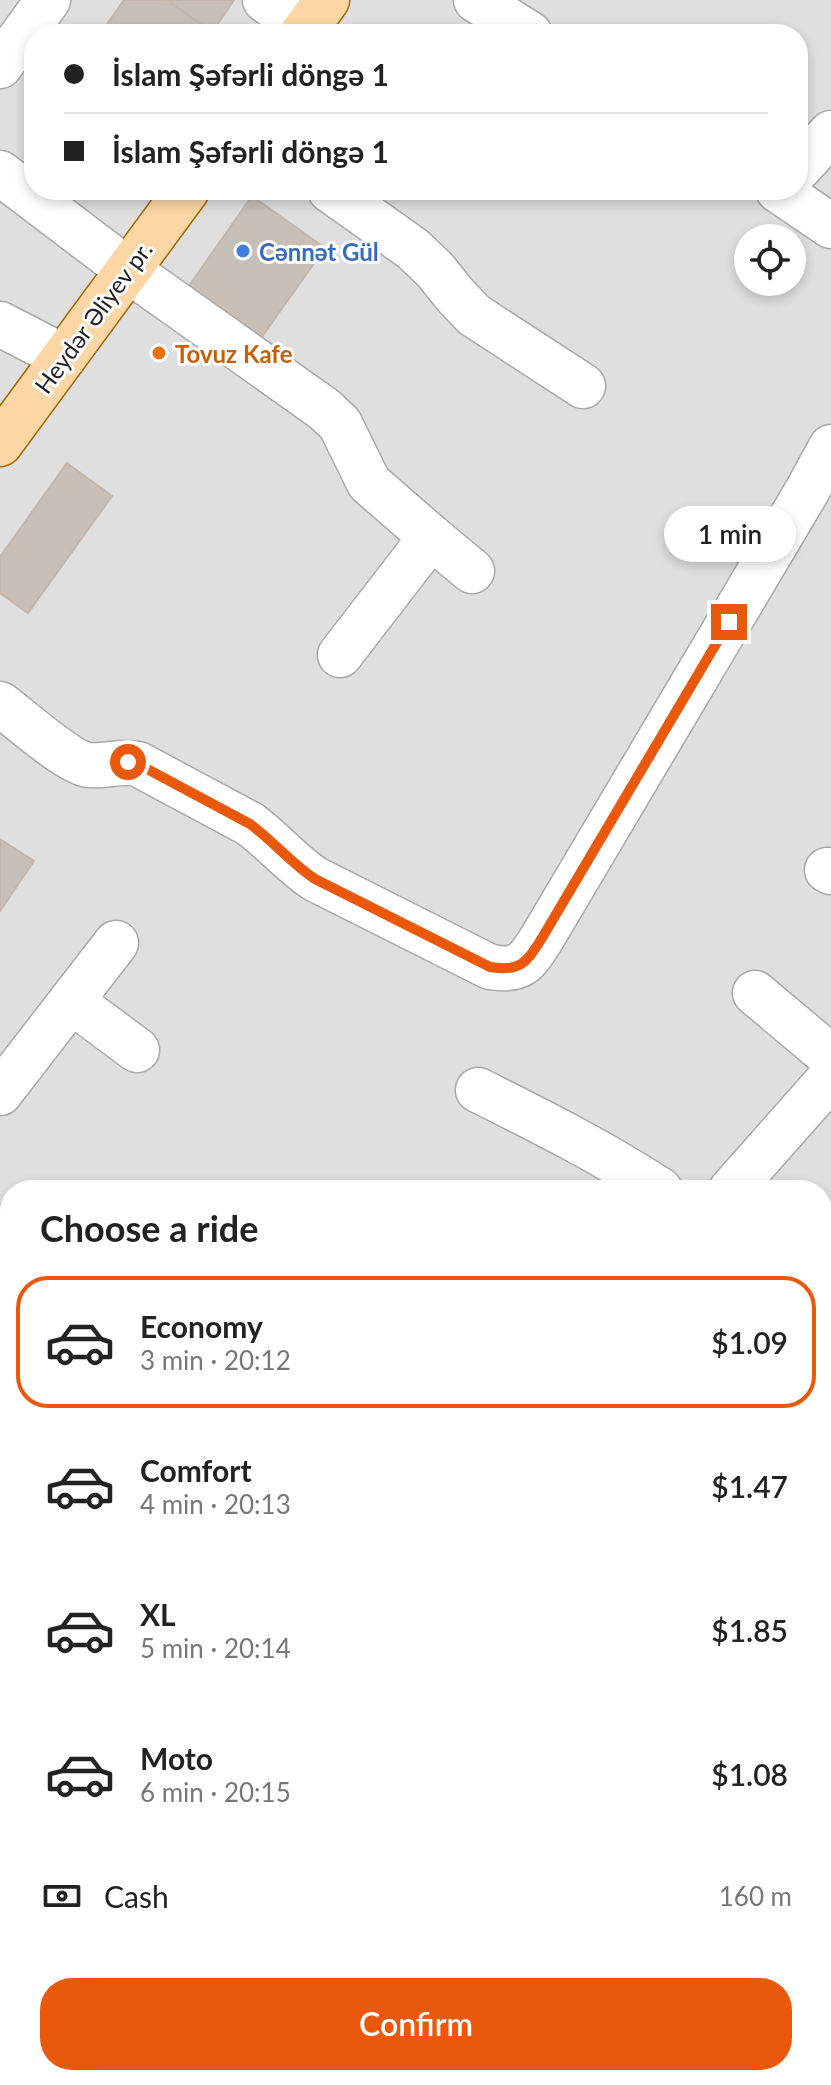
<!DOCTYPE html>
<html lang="en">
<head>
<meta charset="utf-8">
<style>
	body { margin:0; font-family:Lato,sans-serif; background:#f2f2f2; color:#222; height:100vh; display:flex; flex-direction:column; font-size:30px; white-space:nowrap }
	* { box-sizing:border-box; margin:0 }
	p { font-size:26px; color:#767676 }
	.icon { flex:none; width:44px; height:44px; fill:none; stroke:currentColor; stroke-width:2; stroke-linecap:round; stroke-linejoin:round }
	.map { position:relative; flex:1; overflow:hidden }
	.sheet { position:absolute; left:0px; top:1180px; width:832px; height:906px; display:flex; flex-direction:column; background:#fff; border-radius:32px 32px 0 0; box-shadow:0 4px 12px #0003 }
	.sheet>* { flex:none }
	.guide { position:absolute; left:24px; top:24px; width:784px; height:176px; border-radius:32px; box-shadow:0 4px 12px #0003; display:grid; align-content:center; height:176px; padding:0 40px; background:#fff }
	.controls { position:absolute; left:734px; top:224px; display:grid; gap:16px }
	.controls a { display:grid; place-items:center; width:72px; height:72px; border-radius:50%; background:#fff; box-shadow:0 4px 12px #0003; font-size:40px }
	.end { position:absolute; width:36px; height:36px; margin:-18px; border:10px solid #ea580c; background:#fff; box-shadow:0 0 0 4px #fff }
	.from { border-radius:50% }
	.bubble { position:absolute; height:56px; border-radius:28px; background:#fff; box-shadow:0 4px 12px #0003; font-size:26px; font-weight:600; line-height:56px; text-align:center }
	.guide b { display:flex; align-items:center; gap:28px; height:76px; font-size:30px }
	.guide b+b { border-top:2px solid #e0e0e0 }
	.guide i { width:20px; height:20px; background:#222 }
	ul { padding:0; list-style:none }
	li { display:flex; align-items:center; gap:24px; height:132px; margin:0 16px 12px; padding:0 24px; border:4px solid transparent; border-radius:32px }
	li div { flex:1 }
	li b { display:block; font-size:30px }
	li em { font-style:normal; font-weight:600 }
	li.current { border-color:#ea580c }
	li>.icon { width:72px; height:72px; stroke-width:1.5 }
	h2 { padding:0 40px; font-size:36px; line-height:96px }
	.pay { display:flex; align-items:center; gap:20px; height:88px; padding:0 40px; font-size:30px }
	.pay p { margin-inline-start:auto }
	.primary-button { display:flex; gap:16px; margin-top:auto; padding:16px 40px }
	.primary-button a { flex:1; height:92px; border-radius:32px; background:#ea580c; color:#fff; font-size:32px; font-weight:600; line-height:92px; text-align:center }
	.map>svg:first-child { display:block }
</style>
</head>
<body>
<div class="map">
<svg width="831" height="2085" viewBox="0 0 831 2085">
	<rect width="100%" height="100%" fill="#f2efe9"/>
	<!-- residential -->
	<path fill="#e0dfdf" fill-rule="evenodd" d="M0 0H831V2085H0ZM34 34H798V190H34ZM748 238H792V282H748ZM10 1190H822V2076H10Z"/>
	<!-- building -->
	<g fill="#c7bfb8" stroke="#c4b6ab" stroke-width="2">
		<polygon points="124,0 167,0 215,34 100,34"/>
		<polygon points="167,0 234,0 212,32"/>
		<polygon points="252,196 325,248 256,345 184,293"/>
		<polygon points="67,463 112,496 28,613 0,593 0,557"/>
		<polygon points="0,839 34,861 0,911"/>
		<polygon points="0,1340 10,1343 10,1378 0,1375"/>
	</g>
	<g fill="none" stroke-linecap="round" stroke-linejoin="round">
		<!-- minor casing -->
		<g stroke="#a9a9a9" stroke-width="47">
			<g id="minor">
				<polyline points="265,0 306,28"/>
				<polyline points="476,0 530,34"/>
				<polyline points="0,66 48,0"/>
				<polyline points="798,169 831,133"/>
				<polyline points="0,173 128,270 324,409 340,424 369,483 431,537 340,655"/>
				<polyline points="330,190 413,249 435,270 455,295 474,315 583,386"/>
				<polyline points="778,190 831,226"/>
				<polyline points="0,324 64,357"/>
				<polyline points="431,537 472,571"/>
				<path d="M0 704C19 718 68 762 88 765 105 767 120 760 138 764L250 824C273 841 291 863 315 879L490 967C521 972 526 963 542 938L807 491 831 447"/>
				<polyline points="827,870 831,872"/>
				<polyline points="755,993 831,1057"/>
				<polyline points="71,1001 137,1050"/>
				<path d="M478 1090C540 1121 602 1152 660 1190"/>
				<polyline points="0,1093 116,943"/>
				<polyline points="731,1190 831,1077"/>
				<polyline points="0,1318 10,1322"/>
				<polyline points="822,1656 831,1662"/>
				<polyline points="0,1713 10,1701"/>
				<polyline points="0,1946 10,1953"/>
				<polyline points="0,2062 10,2049"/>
				<polyline points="433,2076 454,2085"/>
				<polyline points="824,2085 831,2071"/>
			</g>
		</g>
		<!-- major casing -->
		<g stroke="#a06b00" stroke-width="47">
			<g id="major">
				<polyline points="302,34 327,0"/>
				<polyline points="0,444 187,190"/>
			</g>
		</g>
		<!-- path -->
		<polyline stroke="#fa8072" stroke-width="5" stroke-dasharray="4 4" stroke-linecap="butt" points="548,2085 553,2076"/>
		<!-- minor -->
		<use href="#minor" stroke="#fff" stroke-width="44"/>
		<!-- major -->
		<use href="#major" stroke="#fcd6a4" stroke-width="44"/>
	</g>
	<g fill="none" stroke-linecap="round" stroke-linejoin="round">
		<!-- route -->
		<path stroke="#ea580c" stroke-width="10" d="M128 762 138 764 250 824C273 841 291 863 315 879L490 967C521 972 526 963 542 938L729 622"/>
	</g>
	<!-- markers -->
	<circle fill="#3f7fe0" stroke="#fff" stroke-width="3" cx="243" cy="251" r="8"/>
	<circle fill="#e8710a" stroke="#fff" stroke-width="3" cx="159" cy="353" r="8"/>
	<g text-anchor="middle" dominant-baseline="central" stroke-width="6" stroke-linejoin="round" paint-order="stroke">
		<!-- shop labels -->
		<g font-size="24" font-weight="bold" fill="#366cbe" stroke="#fff" text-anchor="start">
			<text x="259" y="251">Cənnət Gül</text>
		</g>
		<!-- street labels -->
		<g font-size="24" fill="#222" stroke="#fff">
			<text transform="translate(93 317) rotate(-54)">Heydər Əliyev pr.</text>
		</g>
		<!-- food labels -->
		<g font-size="24" font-weight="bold" fill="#c56008" stroke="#fff" text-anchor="start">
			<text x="175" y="353">Tovuz Kafe</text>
		</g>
	</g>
</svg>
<div class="controls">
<a><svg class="icon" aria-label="locate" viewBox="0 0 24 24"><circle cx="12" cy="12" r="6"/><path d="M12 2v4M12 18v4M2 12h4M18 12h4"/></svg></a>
</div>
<i class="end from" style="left:128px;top:762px"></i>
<i class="end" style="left:729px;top:622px"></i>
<div class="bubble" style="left:664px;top:506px;width:132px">1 min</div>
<div class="guide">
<b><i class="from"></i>İslam Şəfərli döngə 1</b>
<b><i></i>İslam Şəfərli döngə 1</b>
</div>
<section class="sheet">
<h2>Choose a ride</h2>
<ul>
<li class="current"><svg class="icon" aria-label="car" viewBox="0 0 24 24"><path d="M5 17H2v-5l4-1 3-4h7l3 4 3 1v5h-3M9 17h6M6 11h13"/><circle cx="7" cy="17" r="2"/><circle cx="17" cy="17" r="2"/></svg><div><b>Economy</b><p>3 min · 20:12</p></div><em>$1.09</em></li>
<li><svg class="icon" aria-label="car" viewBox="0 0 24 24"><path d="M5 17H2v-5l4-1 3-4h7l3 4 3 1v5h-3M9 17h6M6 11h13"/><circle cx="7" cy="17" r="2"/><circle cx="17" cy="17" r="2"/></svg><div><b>Comfort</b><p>4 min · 20:13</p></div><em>$1.47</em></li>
<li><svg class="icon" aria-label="car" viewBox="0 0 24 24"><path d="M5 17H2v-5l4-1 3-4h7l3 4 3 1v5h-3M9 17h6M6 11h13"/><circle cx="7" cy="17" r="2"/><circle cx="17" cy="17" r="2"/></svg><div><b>XL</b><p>5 min · 20:14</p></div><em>$1.85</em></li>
<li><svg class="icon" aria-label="car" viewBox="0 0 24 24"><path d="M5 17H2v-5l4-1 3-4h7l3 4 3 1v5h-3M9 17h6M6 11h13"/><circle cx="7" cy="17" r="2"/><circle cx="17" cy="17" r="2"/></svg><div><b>Moto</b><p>6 min · 20:15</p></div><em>$1.08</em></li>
</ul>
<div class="pay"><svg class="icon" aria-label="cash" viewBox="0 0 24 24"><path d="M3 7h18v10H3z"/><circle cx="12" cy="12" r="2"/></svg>Cash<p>160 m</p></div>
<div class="primary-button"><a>Confirm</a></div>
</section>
</div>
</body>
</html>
